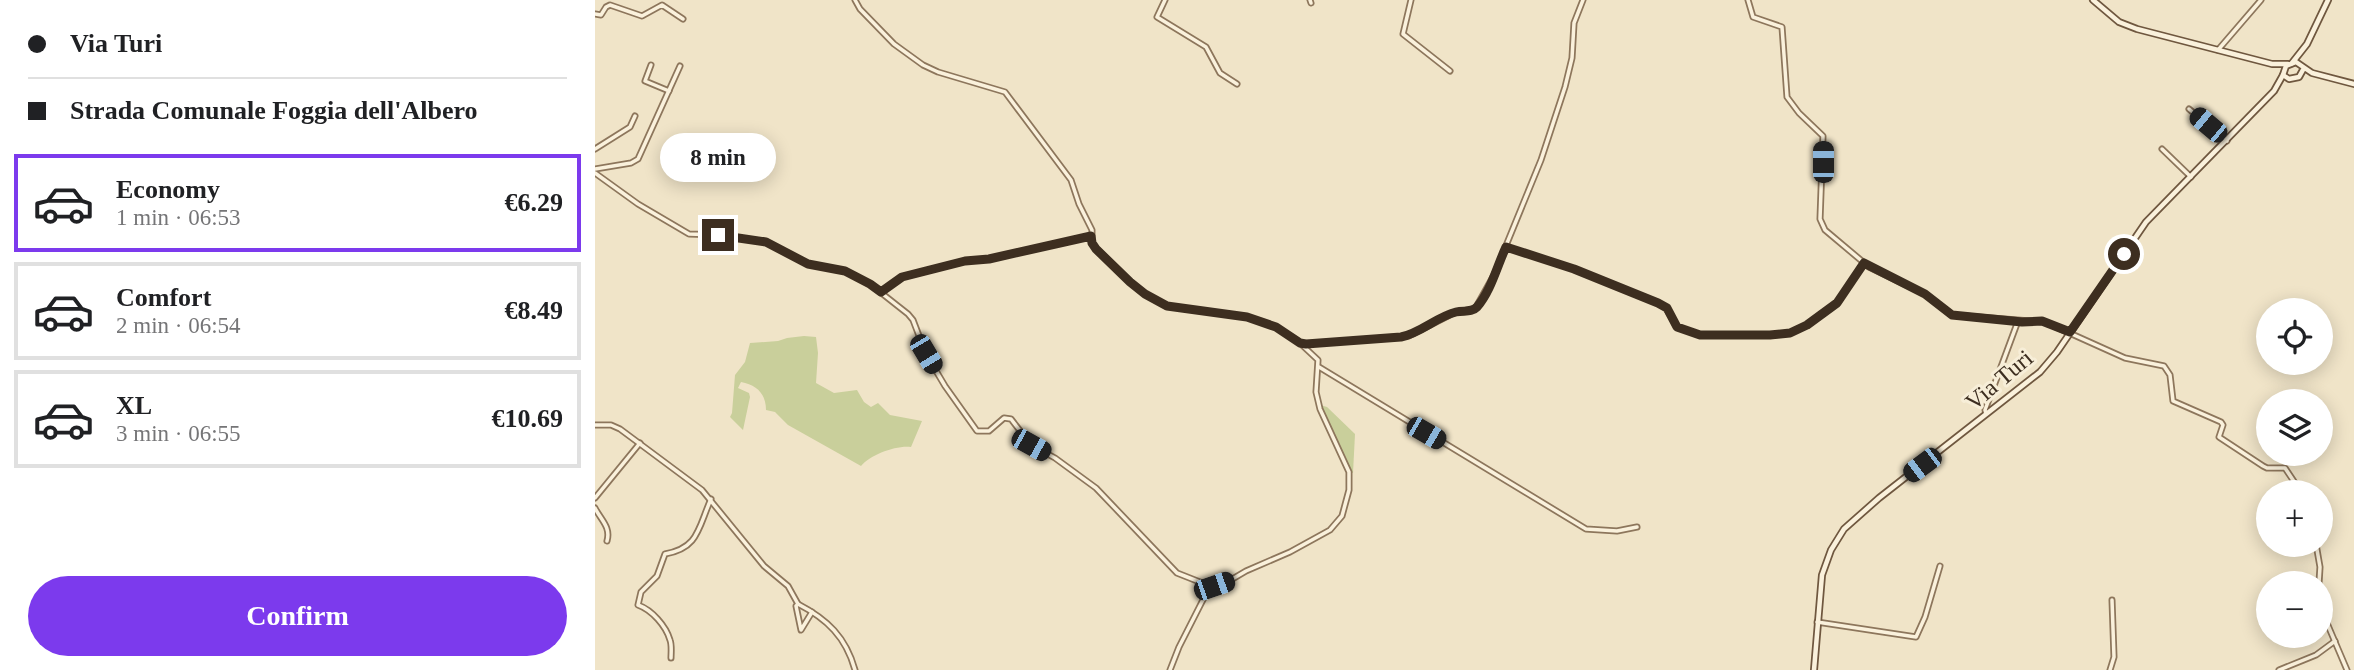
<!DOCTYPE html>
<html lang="en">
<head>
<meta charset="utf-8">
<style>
	body { margin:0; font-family:Georgia,serif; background:#f6f6f6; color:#202124; height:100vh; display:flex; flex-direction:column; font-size:26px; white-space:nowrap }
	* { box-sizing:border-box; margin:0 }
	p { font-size:23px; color:#757577 }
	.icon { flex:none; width:38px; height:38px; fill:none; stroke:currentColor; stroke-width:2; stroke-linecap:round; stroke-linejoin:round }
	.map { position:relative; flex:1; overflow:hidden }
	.panel { display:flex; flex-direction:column; background:#fff; width:595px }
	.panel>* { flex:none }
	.banner { display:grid; align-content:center; height:154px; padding:0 28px; background:#fff }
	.controls { position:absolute; left:1661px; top:298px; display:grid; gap:14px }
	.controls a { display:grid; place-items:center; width:77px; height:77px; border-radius:50%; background:#fff; box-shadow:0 4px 18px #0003; font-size:35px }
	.end { position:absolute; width:32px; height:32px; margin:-16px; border:9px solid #3d2e20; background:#fff; box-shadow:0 0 0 4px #fff }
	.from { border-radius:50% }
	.bubble { position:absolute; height:49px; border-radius:24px; background:#fff; box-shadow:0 4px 18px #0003; font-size:23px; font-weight:700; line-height:49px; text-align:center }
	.car { position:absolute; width:21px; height:42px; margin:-21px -10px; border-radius:9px; box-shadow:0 0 5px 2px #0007; background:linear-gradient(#222 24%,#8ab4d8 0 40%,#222 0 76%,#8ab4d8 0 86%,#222 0) }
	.banner b { display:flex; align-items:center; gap:24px; height:66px; font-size:26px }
	.banner b+b { border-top:2px solid #e0e0e0 }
	.banner i { width:18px; height:18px; background:#202124 }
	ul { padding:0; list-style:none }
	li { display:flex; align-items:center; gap:21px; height:98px; margin:0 14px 10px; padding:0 14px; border:4px solid #e0e0e0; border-radius:0px }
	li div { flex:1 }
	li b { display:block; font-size:26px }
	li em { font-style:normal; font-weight:700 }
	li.current { border-color:#7c3aed }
	li>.icon { width:63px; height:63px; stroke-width:1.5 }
	.action { display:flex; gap:14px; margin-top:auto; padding:14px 28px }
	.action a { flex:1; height:80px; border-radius:42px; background:#7c3aed; color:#fff; font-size:28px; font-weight:700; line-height:80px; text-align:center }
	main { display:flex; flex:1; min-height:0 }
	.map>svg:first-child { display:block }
</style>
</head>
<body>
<main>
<section class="panel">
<div class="banner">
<b><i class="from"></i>Via Turi</b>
<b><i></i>Strada Comunale Foggia dell'Albero</b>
</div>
<ul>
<li class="current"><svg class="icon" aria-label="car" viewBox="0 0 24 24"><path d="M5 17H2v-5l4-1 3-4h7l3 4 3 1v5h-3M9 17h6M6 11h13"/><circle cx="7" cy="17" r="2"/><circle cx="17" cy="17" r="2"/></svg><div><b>Economy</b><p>1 min · 06:53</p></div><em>€6.29</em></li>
<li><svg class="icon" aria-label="car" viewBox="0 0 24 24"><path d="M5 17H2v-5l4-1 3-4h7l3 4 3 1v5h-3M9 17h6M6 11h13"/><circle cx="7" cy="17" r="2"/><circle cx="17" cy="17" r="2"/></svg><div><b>Comfort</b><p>2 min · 06:54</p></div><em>€8.49</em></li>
<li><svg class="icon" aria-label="car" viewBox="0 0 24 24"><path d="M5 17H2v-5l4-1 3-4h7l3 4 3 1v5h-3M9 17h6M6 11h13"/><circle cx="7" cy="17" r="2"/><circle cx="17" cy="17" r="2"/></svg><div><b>XL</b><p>3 min · 06:55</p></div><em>€10.69</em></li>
</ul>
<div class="action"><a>Confirm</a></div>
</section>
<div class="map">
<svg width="1759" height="670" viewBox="0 0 1759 670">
	<rect width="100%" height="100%" fill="#f0e4c8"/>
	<!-- green -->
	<g fill="#c9cf9b">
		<path d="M209 336 221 337 223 353 221 383 239 393 262 390 269 402 276 407 283 403 295 415 327 421 316 447C301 445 275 455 266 466L193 425 180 412 171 410C171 394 162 385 146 382L143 388 154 393 155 397 148 430 135 417 137 413 140 375 150 362 155 343 183 341 192 338Z"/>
		<polygon points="725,405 732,407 760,434 758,473 754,472"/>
	</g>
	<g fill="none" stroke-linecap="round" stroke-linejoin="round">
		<!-- street casing -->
		<g stroke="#8d765c" stroke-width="7">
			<g id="street">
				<polyline points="260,0 265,9 299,44 328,65 343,72 410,92 476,180 484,204 497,230 497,244 535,282 550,294 572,306 652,317 681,327 706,343 711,344 814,336 861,312 880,309 899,275 946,160 970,87 977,58 979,23 988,0"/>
				<polyline points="570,0 562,17 611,47 625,73 642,84"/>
				<polyline points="715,0 716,3"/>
				<polyline points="816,0 808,34 855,71"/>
				<polyline points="1153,0 1158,17 1187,27 1192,97 1204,113 1228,136 1225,219 1230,230 1274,267 1330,294 1357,315 1450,322 1530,358 1569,366 1575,375 1578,401 1626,422 1628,425 1624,437 1668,466 1672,468 1690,468 1706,492"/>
				<polyline points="0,14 6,15 11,7 15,5 47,16 67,5 88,19"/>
				<polyline points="1623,50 1666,0"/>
				<polyline points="56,65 50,81 74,91"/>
				<polyline points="1594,109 1632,141"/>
				<polyline points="0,149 35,127 40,116"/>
				<polyline points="1567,149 1596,177"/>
				<polyline points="0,169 36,163 43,159 85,66"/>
				<polyline points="0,173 43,204 94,234 123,235 171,242 213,264 250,271 275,284 313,314 318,320 331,354 350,386 382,431 394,431 409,418 416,419 436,445 460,458 501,488 582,573 615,586"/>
				<polyline points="911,247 979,269 1063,303 1071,308 1082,327 1105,335 1181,335 1195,333 1212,325 1242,303 1269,263"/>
				<polyline points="286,292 307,277 370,261 394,259 496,236"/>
				<polyline points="724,367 991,529 1022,531 1042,527"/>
				<polyline points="1391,414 1390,410 1423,321"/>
				<polyline points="0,425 16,425 25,429 107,490 169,566 193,586 203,604 201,606 206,630 217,612"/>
				<polyline points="0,498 45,443"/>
				<path d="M0 508C6 520 16 527 12 541"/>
				<polyline points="1721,544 1725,567 1724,583"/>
				<path d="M203 604C232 619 251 637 260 670"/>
				<polyline points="1726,609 1752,670"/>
				<polyline points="1222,622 1321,637 1330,617 1345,566"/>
				<path d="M76 658C76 653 77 645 75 640 71 626 57 610 43 605L46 592 62 576 70 554C104 548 103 528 116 499"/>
				<polyline points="575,670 584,647 615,586 634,581 651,571 695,552 735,530 747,516 754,490 754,472 725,409 721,392 723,360 707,345"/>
				<polyline points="1515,670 1519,657 1517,600"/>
				<polyline points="1684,670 1721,655 1740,641"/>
			</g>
		</g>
		<!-- secondary casing -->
		<g stroke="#6f573f" stroke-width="8">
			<g id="secondary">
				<polyline points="1498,0 1524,22 1542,29 1677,64 1693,64"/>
				<polyline points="1697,63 1712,44 1733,0"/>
				<polyline points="1709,68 1704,77 1694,79 1688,75 1691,66 1701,62 1717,73 1759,84"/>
				<polyline points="1219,670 1227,575 1236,550 1249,529 1284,498 1445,372 1462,352 1551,222 1679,91 1688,75"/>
			</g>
		</g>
		<!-- street -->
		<use href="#street" stroke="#faf1dc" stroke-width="3.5"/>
		<!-- secondary -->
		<use href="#secondary" stroke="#faf1dc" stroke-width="4.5"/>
	</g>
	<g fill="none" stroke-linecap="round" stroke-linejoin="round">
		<!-- route -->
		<path stroke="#3d2e20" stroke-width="9" d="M123 235 171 242 213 264 250 271 275 284 286 292 307 277 370 261 394 259 496 236 497 243 501 249 535 282 550 294 572 306 652 317 681 327 705 343 711 344 806 337C826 333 841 317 861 312 869 310 876 313 882 307 896 291 902 266 911 247L979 269 1063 303 1072 308 1082 327 1105 335H1175L1195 333 1212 325 1242 303 1269 263 1330 294 1357 315 1427 322 1447 321 1475 332 1529 254"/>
	</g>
	<g text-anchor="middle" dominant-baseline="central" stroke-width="6" stroke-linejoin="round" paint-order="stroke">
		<!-- street labels -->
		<g font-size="24" fill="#3d2e20" stroke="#f7eed8">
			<text transform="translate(1404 380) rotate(-40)">Via Turi</text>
		</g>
	</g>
</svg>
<div class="controls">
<a><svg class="icon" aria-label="locate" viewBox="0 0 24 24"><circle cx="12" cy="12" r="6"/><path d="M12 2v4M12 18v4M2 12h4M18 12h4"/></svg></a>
<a><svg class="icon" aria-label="layers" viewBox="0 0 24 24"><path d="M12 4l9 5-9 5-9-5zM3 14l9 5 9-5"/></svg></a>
<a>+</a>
<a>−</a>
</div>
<i class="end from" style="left:1529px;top:254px"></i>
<i class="end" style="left:123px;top:235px"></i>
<div class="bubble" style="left:65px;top:133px;width:116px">8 min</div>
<i class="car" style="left:1613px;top:125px;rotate:310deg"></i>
<i class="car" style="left:1228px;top:162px;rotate:0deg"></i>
<i class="car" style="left:331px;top:354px;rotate:149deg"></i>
<i class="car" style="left:831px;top:433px;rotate:120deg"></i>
<i class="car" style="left:436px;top:445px;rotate:119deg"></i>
<i class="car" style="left:1327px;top:465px;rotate:233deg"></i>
<i class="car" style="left:619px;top:586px;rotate:71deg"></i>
</div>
</main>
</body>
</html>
